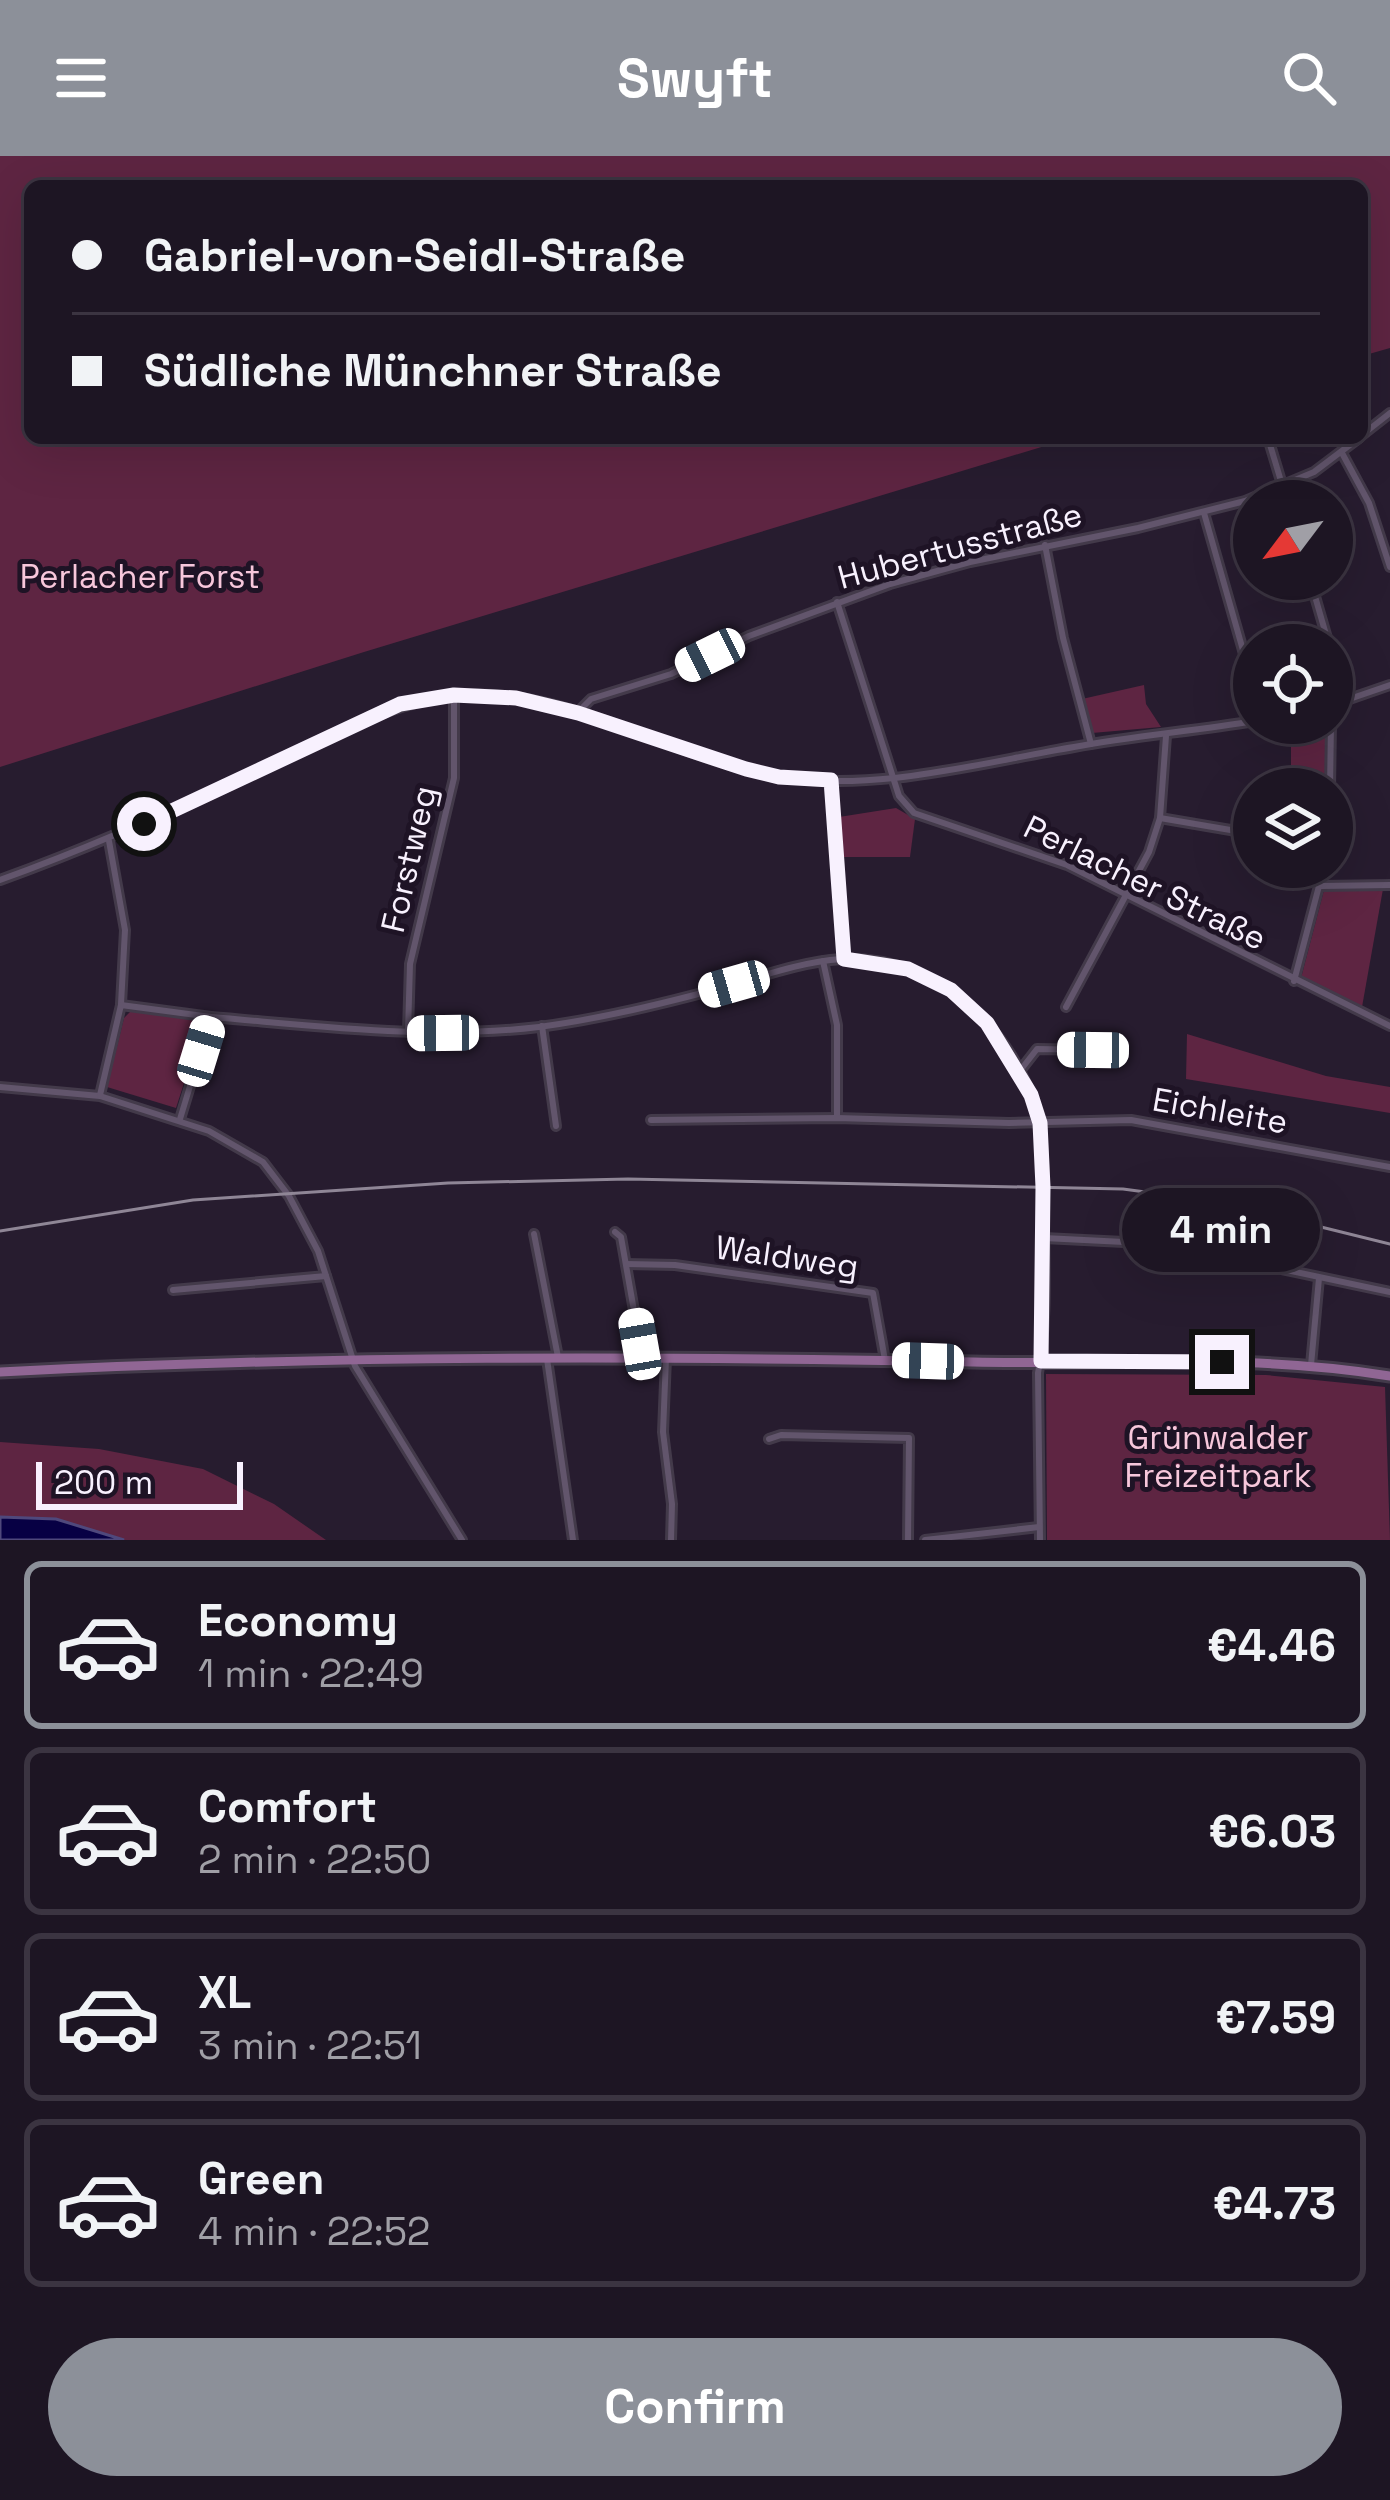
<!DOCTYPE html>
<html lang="en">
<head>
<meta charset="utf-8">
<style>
	body { margin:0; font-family:"Space Grotesk",sans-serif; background:#251e2b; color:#f1f3f6; height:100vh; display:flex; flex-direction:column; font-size:45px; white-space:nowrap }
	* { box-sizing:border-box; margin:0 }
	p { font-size:39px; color:#a09fa6 }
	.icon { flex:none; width:66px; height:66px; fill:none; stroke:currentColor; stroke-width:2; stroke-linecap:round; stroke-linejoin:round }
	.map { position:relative; height:1384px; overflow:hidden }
	.panel { display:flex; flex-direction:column; background:#1d1523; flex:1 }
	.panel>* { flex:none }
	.hud { position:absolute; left:24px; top:24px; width:1344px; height:264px; border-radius:18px; box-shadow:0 12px 48px #0002,0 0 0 3px #3b3441; display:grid; align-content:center; height:264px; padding:0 48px; background:#1d1523 }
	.needle { width:78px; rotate:238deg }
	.fabs { position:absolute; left:1233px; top:324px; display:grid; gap:24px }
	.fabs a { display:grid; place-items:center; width:120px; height:120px; border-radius:50%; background:#1d1523; box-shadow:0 12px 48px #0002,0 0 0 3px #3b3441; font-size:60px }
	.scale { position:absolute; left:36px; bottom:30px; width:207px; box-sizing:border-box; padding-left:12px; border:6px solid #f8f1fe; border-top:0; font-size:33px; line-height:42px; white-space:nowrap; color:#f8f1fe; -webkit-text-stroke:9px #1e1325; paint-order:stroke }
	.end { position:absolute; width:54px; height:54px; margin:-27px; border:15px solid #f8f1fe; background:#111; box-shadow:0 0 0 6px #111 }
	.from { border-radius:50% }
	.bubble { position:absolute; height:84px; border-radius:42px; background:#1d1523; box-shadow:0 12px 48px #0002,0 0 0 3px #3b3441; font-size:39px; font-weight:700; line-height:84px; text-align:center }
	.car { position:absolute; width:36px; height:72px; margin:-36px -18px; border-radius:15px; box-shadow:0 0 9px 3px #0007; background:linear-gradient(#fff 24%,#345 0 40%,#fff 0 76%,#345 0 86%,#fff 0) }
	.hud b { display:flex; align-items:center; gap:42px; height:114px; font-size:45px }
	.hud b+b { border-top:3px solid #3b3441 }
	.hud i { width:30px; height:30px; background:#f1f3f6 }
	ul { padding:21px 0 0; list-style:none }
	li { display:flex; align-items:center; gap:36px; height:168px; margin:0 24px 18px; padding:0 24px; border:6px solid #3b3441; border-radius:18px }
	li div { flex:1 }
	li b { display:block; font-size:45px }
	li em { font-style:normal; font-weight:700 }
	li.on { border-color:#8c9099 }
	li>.icon { width:108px; height:108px; stroke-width:1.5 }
	.button { display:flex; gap:24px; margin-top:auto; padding:24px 48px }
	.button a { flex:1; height:138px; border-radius:72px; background:#8c9099; color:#fff; font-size:48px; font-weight:700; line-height:138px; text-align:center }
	header { display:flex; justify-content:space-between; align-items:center; height:156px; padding:0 48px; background:#8c9099; color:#fff; font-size:54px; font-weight:700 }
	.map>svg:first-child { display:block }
</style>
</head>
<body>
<header><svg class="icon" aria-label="menu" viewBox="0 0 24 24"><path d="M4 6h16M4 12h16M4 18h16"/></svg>Swyft<svg class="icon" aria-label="search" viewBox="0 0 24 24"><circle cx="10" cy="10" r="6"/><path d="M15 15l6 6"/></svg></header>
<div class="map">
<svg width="1390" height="1384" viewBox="0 0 1390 1384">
	<rect width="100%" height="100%" fill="#271c2f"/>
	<!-- green -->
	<g fill="#5e2542">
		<polygon points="0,0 1390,0 1390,192 1362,200 1362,30 30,30 30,282 1071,282 364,496 0,611"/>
		<polygon points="1144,529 1146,548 1161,571 1092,577 1082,543"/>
		<rect x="1291" y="567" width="36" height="56"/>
		<polygon points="896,652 915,663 910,701 841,701 839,661"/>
		<polygon points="1383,733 1362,851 1301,822 1324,734"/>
		<polygon points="133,853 199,863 203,868 176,952 107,931 124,862"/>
		<polygon points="1187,878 1326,920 1390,931 1390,957 1186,923"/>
		<polygon points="1046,1218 1266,1219 1385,1231 1390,1384 1047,1384"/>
		<polygon points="0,1286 99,1293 203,1313 274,1348 326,1384 124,1384 56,1363 0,1361"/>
	</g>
	<!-- water -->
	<polygon fill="#070044" stroke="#4f487c" stroke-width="3" points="0,1361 56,1363 124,1384 0,1384"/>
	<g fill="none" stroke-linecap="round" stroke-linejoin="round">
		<!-- street casing -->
		<g stroke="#433a4a" stroke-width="12">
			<g id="street">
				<polyline points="1362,279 1390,257"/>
				<polyline points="1268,282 1287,345"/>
				<polyline points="1342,297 1369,347 1390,411"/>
				<polyline points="1204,357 1254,533"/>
				<polyline points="1045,389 1063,482 1091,588"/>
				<polyline points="1310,423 1329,489"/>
				<polyline points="837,446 899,640 914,657 1067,709 1390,870"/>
				<polyline points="1332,498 1346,544"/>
				<polyline points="1332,549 1390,529"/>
				<polyline points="577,557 591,543 671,518 749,480 890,428 970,406 1138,372 1245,345 1314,316 1359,282"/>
				<polyline points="831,624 844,803"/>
				<polyline points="1330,633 1331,567"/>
				<polyline points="1160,662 1254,678"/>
				<polyline points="109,685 125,774 121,848"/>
				<path d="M0 724C86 693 168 657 251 618 316 588 381 548 453 540 564 527 669 602 777 620 874 637 979 607 1074 591 1134 580 1194 575 1254 565"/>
				<polyline points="1321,730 1390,729"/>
				<polyline points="823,805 837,869 837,962"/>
				<polyline points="1294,825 1324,711"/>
				<polyline points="1066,851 1149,696 1160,662 1166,580"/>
				<path d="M211 861C320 870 430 884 539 871 599 863 658 849 717 833 757 822 799 806 841 803 934 798 1017 875 1038 962 1045 990 1043 1024 1044 1053 1044 1107 1048 1164 1038 1217L1040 1384"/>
				<polyline points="542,870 556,970"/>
				<polyline points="408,876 410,808 454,622 454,539"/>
				<polyline points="1019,916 1037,893 1093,894"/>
				<polyline points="0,931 100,940 209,975 263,1006 289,1040 318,1095 355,1210 462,1384"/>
				<polyline points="100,939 121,849 211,861 180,963"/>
				<polyline points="651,964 837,962 1009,967 1131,964 1390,1011"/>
				<polyline points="615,1076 621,1081 642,1200"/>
				<polyline points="534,1078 558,1201"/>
				<polyline points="1044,1082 1164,1088 1390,1136"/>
				<polyline points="626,1108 675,1109 873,1137 885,1204"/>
				<polyline points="173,1134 326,1120"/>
				<polyline points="666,1202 663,1276 672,1348 671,1384"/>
				<polyline points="547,1203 573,1384"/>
				<polyline points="1311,1209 1319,1122"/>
				<polyline points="769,1283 781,1279 909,1282 908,1384"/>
				<polyline points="925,1384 1039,1371"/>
			</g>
		</g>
		<!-- secondary casing -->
		<g stroke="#433a4a" stroke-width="15">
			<path id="secondary" d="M0 1216C324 1199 648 1200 973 1206 1112 1209 1252 1197 1390 1220"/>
		</g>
		<!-- street -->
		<use href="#street" stroke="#62556c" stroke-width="6"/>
		<!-- secondary -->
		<use href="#secondary" stroke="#906694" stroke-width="9"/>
		<!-- tram -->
		<polyline stroke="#8f8696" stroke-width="3" points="0,1075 193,1044 448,1027 628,1023 1123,1033 1220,1046 1390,1088"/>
	</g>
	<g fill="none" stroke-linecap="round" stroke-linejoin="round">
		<!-- route -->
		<polyline stroke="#f8f1fe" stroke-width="15" points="144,668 400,548 454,539 516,542 578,557 746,613 779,621 831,624 844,803 908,813 951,834 987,867 1031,939 1040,967 1043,1031 1041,1205 1222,1206"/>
	</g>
	<g text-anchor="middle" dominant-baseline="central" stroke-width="10" stroke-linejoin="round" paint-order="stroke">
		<!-- street labels -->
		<g font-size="33" fill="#f8f1fe" stroke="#1e1325">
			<text transform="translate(960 390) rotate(-15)">Hubertusstraße</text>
			<text transform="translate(409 703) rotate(-77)">Forstweg</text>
			<text transform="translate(1145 727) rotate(26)">Perlacher Straße</text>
			<text transform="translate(1220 955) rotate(10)">Eichleite</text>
			<text transform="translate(787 1101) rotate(8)">Waldweg</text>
		</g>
		<!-- park labels -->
		<g font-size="33" fill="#f7c7db" stroke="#1e1325">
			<text x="140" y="421">Perlacher Forst</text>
			<text x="1218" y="1282">Grünwalder<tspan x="1218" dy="38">Freizeitpark</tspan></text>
		</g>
	</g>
</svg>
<div class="fabs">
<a><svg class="needle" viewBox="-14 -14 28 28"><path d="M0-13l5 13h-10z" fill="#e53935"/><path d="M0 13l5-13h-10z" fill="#a09fa6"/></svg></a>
<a><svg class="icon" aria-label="locate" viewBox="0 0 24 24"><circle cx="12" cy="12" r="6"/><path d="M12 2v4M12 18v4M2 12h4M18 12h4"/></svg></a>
<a><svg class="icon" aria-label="layers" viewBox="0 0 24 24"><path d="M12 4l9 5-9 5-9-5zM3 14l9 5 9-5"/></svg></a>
</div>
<div class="scale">200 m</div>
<i class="end from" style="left:144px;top:668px"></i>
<i class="end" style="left:1222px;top:1206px"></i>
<div class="bubble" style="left:1122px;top:1032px;width:198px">4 min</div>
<i class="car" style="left:710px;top:499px;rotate:244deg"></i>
<i class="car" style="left:734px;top:828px;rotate:254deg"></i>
<i class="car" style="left:443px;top:877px;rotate:269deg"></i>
<i class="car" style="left:1093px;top:894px;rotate:271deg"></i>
<i class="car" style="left:201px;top:895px;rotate:17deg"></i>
<i class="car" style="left:640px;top:1188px;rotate:350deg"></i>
<i class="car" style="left:928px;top:1205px;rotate:272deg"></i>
<div class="hud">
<b><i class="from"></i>Gabriel-von-Seidl-Straße</b>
<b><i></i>Südliche Münchner Straße</b>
</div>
</div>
<section class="panel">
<ul>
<li class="on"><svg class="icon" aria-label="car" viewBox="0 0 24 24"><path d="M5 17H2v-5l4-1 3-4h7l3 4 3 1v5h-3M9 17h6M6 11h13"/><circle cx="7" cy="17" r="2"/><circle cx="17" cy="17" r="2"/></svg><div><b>Economy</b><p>1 min · 22:49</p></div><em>€4.46</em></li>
<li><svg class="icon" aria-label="car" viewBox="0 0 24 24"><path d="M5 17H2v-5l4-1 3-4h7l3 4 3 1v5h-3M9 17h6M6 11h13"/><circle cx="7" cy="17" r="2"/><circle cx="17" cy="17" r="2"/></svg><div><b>Comfort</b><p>2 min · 22:50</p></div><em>€6.03</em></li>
<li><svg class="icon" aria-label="car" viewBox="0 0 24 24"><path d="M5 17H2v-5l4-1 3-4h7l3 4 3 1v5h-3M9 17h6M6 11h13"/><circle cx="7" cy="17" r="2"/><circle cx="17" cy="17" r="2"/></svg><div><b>XL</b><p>3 min · 22:51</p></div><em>€7.59</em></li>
<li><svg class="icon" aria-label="car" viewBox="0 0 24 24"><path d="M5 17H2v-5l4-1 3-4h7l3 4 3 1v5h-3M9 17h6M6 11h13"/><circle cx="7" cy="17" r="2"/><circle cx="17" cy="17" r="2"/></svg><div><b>Green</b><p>4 min · 22:52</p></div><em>€4.73</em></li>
</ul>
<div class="button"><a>Confirm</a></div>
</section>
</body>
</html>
